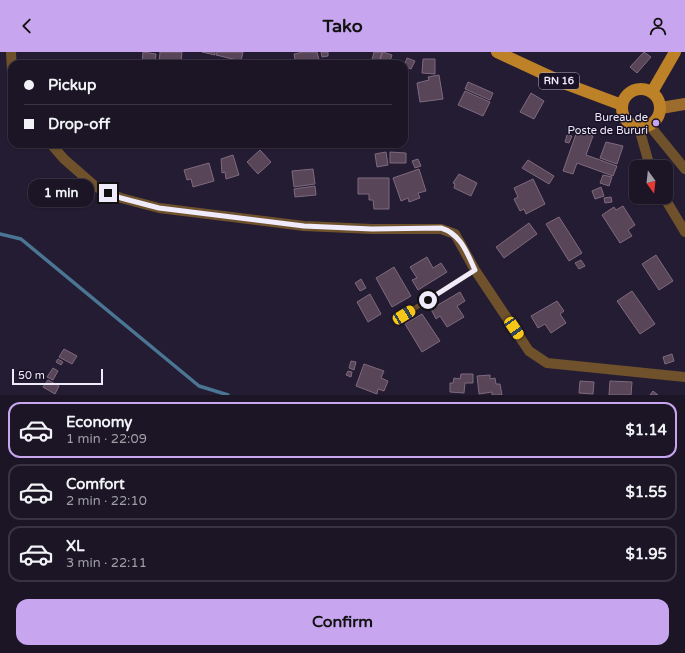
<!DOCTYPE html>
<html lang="en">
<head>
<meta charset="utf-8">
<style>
	body { margin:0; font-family:"Varela Round",sans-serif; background:#282232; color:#f1f3f6; height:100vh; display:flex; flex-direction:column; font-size:15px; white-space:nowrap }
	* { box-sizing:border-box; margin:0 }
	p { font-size:13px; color:#a09fa7 }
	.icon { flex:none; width:22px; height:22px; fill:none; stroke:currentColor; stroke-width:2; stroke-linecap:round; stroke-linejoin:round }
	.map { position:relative; height:343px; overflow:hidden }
	.side { display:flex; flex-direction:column; background:#1b1526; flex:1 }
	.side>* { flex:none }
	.top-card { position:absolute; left:8px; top:8px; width:400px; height:88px; border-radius:12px; box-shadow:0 1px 3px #0004,0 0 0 1px #393443; display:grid; align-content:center; height:88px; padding:0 16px; background:#1b1526 }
	.needle { width:26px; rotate:165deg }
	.fabs { position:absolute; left:629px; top:108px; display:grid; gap:8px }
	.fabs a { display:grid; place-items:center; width:44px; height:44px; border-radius:8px; background:#1b1526; box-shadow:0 1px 3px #0004,0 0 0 1px #393443; font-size:20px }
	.scale { position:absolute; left:12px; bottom:10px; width:91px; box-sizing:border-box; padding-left:4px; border:2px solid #efebfa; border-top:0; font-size:11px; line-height:14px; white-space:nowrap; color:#efebfa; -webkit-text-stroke:3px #1a1328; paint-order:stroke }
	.end { position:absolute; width:18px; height:18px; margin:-9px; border:5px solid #efebfa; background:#111; box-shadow:0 0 0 2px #111 }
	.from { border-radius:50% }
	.bubble { position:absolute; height:28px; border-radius:12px; background:#1b1526; box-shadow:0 1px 3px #0004,0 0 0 1px #393443; font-size:13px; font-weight:800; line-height:28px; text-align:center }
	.car { position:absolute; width:12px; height:24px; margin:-12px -6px; border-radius:5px; box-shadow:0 0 3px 1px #0007; background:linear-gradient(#f5c518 24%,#345 0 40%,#f5c518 0 76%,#345 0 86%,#f5c518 0) }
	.top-card b { display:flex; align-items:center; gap:14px; height:38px; font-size:15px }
	.top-card b+b { border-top:1px solid #393443 }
	.top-card i { width:10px; height:10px; background:#f1f3f6 }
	ul { padding:7px 0 0; list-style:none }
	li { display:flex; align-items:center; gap:12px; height:56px; margin:0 8px 6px; padding:0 8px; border:2px solid #393443; border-radius:12px }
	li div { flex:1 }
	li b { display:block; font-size:15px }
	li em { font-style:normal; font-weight:800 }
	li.active { border-color:#c8a6ef }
	li>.icon { width:36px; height:36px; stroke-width:1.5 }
	.action { display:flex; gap:8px; margin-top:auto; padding:8px 16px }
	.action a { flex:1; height:46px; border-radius:12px; background:#c8a6ef; color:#111; font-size:16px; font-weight:800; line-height:46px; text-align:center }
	header { display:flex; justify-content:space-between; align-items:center; height:52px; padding:0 16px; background:#c8a6ef; color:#111; font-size:18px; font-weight:800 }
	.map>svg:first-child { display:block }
</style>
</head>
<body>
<header><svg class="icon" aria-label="back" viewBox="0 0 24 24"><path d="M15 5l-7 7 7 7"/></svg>Tako<svg class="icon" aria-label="person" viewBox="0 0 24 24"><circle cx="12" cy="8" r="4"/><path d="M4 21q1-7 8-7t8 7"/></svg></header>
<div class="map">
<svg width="685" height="343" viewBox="0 0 685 343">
	<rect width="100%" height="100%" fill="#241c32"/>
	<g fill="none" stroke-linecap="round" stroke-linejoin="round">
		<!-- stream -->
		<polyline stroke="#4a7593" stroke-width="3.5" points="0,182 21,187 199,334 228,343"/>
	</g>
	<!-- building -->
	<g fill="#584558" stroke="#7f6a7f">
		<polygon points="143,0 156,2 155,12 142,12"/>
		<polygon points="160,0 182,0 181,12 159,11"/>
		<polygon points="202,0 215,0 215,3"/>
		<polygon points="217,0 243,0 241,9 216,3"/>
		<polygon points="303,0 317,0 320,12 296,12 294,2"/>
		<polygon points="321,0 328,0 328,4 322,5"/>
		<polygon points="374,0 382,0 379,10 372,8"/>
		<polygon points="383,0 392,3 389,12 379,11"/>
		<polygon points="644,0 651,5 637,21 630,15"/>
		<polygon points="407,6 415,9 411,17 404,14"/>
		<polygon points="423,7 435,7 435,22 422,21"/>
		<polygon points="220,9 231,12 219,12"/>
		<polygon points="439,23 443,47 420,50 417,31 429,28 428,25"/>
		<polygon points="468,30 493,41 490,48 465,37"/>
		<polygon points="465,39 490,50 483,64 458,53"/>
		<polygon points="531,41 544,49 534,67 520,60"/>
		<polygon points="577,79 593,84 586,103 617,114 613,124 577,111 573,122 563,119"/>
		<polygon points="567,83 572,84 569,91 565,90"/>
		<polygon points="606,90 623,94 617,112 600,106"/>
		<polygon points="260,98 271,110 258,122 247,110"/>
		<polygon points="386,100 388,113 377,115 375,102"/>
		<polygon points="390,100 406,101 406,111 390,111"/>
		<polygon points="233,103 239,123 226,127 225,120 222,121 221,107"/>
		<polygon points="418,107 421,114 415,116 412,109"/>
		<polygon points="528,108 554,124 549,132 522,116"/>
		<polygon points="209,111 214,129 193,135 191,127 187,128 184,118"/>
		<polygon points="313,117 315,132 294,135 292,119"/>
		<polygon points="419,117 426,139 418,141 420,146 409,150 408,146 401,149 393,126"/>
		<polygon points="459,122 477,131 471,144 454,136 455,132 453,131"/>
		<polygon points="603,123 612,125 609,134 600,131"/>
		<polygon points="358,126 389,126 389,157 374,157 373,148 369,148 369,142 358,142"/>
		<polygon points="533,127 545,152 526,162 524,157 520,159 514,147 518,145 514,136"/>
		<polygon points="315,134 316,143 295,145 294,137"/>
		<polygon points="601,135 604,144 595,147 592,139"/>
		<polygon points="611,145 612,150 605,151 604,146"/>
		<polygon points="623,154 635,173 628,178 632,184 620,191 602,163 614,155 616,158"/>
		<polygon points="559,165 582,201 569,209 546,172"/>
		<polygon points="529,171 537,182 504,206 496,195"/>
		<polygon points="656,203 673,229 659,238 642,212"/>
		<polygon points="427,205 433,216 441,211 447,220 418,238 412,228 417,226 410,215"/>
		<polygon points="581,208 585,214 579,217 575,211"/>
		<polygon points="394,215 411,244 392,255 376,226"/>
		<polygon points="361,227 366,236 360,239 355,231"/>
		<polygon points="632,239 655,272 640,282 617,249"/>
		<polygon points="460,240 465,249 457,254 464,265 447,275 440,264 436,267 431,257"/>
		<polygon points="370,242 381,262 368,270 357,250"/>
		<polygon points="557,249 564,259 560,262 566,271 551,281 545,272 538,276 531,264"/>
		<polygon points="422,262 440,289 422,300 405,272"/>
		<polygon points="64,297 77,304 72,312 59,305"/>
		<polygon points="672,302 674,309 665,312 663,305"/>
		<polygon points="58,307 63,310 61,313 56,310"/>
		<polygon points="351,309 356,310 354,318 349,316"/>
		<polygon points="364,312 384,319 381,326 388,329 384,339 378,337 377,342 356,334"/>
		<polygon points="53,316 58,319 53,328 47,325"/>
		<polygon points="348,319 352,320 351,325 346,323"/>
		<polygon points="461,322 473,322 473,331 465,331 464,341 450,340 450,331 453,331 454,326 460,327"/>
		<polygon points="490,323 490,327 495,326 496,332 500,332 502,343 492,343 492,340 479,342 477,324"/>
		<polygon points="48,328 59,334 55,342 43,335"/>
		<polygon points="580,329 594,330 593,342 579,341"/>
		<polygon points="610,329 632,330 631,343 609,343"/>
		<polygon points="653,339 658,343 650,343"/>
	</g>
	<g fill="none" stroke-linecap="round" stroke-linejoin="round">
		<!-- lane -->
		<polyline stroke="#6f522c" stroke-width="5" points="404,263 475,218"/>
		<!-- street -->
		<g stroke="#6f522c" stroke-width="10">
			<polyline points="11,0 12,19"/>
			<polyline points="650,74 685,117"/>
			<polyline points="639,76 650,115"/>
			<polyline points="51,92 64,107 96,135 121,146 159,156 304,174 372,177 441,177 455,182 475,218 529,299 547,311 685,325"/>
			<polyline points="664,145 685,180"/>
		</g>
		<!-- secondary -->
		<polyline stroke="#9b6c2c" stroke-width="12" points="661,56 685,52"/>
		<!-- primary -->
		<g stroke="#bd8128" stroke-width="12">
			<polyline points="497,0 566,32 622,53"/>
			<circle cx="641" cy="56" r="19"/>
			<polyline points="652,40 675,0"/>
		</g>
	</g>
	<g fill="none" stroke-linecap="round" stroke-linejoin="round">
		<!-- route -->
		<path stroke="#efebfa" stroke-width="5" d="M108 141 121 146 159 156 304 174 372 177 441 176C461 182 467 201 475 218L428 248"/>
	</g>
	<!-- markers -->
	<circle fill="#c8a6ef" stroke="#1a1328" stroke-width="1.5" cx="656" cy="71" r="4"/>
	<g text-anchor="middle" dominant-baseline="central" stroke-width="3" stroke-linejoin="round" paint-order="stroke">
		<!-- shield labels -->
		<rect fill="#1a1328" stroke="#afaabb" stroke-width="1" x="539" y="21" width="40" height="16" rx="3"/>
		<g font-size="10" font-weight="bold" fill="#efebfa">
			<text x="559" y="29">RN 16</text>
		</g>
		<!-- poi labels -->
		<g font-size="11" fill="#efebfa" stroke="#1a1328" text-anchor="end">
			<text x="648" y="65">Bureau de<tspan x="648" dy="13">Poste de Bururi</tspan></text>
		</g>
	</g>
</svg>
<div class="fabs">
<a><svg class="needle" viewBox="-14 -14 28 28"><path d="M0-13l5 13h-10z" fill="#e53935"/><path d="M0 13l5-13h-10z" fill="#a09fa7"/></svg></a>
</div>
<div class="scale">50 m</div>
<i class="end from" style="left:428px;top:248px"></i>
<i class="end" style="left:108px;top:141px"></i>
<div class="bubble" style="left:28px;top:127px;width:66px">1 min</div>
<i class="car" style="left:404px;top:263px;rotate:58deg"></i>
<i class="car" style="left:514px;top:276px;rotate:146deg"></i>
<div class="top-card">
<b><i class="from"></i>Pickup</b>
<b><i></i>Drop-off</b>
</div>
</div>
<section class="side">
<ul>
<li class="active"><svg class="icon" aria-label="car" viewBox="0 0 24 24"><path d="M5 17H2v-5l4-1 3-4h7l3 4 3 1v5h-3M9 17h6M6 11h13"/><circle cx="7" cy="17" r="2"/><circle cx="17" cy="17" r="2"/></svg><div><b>Economy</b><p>1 min · 22:09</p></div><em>$1.14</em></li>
<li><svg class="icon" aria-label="car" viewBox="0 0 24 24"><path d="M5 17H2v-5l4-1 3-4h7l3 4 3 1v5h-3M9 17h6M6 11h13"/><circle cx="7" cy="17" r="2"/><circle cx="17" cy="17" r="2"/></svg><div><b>Comfort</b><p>2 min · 22:10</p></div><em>$1.55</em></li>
<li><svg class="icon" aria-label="car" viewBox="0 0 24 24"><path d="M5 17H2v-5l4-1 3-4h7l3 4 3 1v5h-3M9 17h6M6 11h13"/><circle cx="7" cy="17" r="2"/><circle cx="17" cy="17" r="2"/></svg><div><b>XL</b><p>3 min · 22:11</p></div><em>$1.95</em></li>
</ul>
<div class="action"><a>Confirm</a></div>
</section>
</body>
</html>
